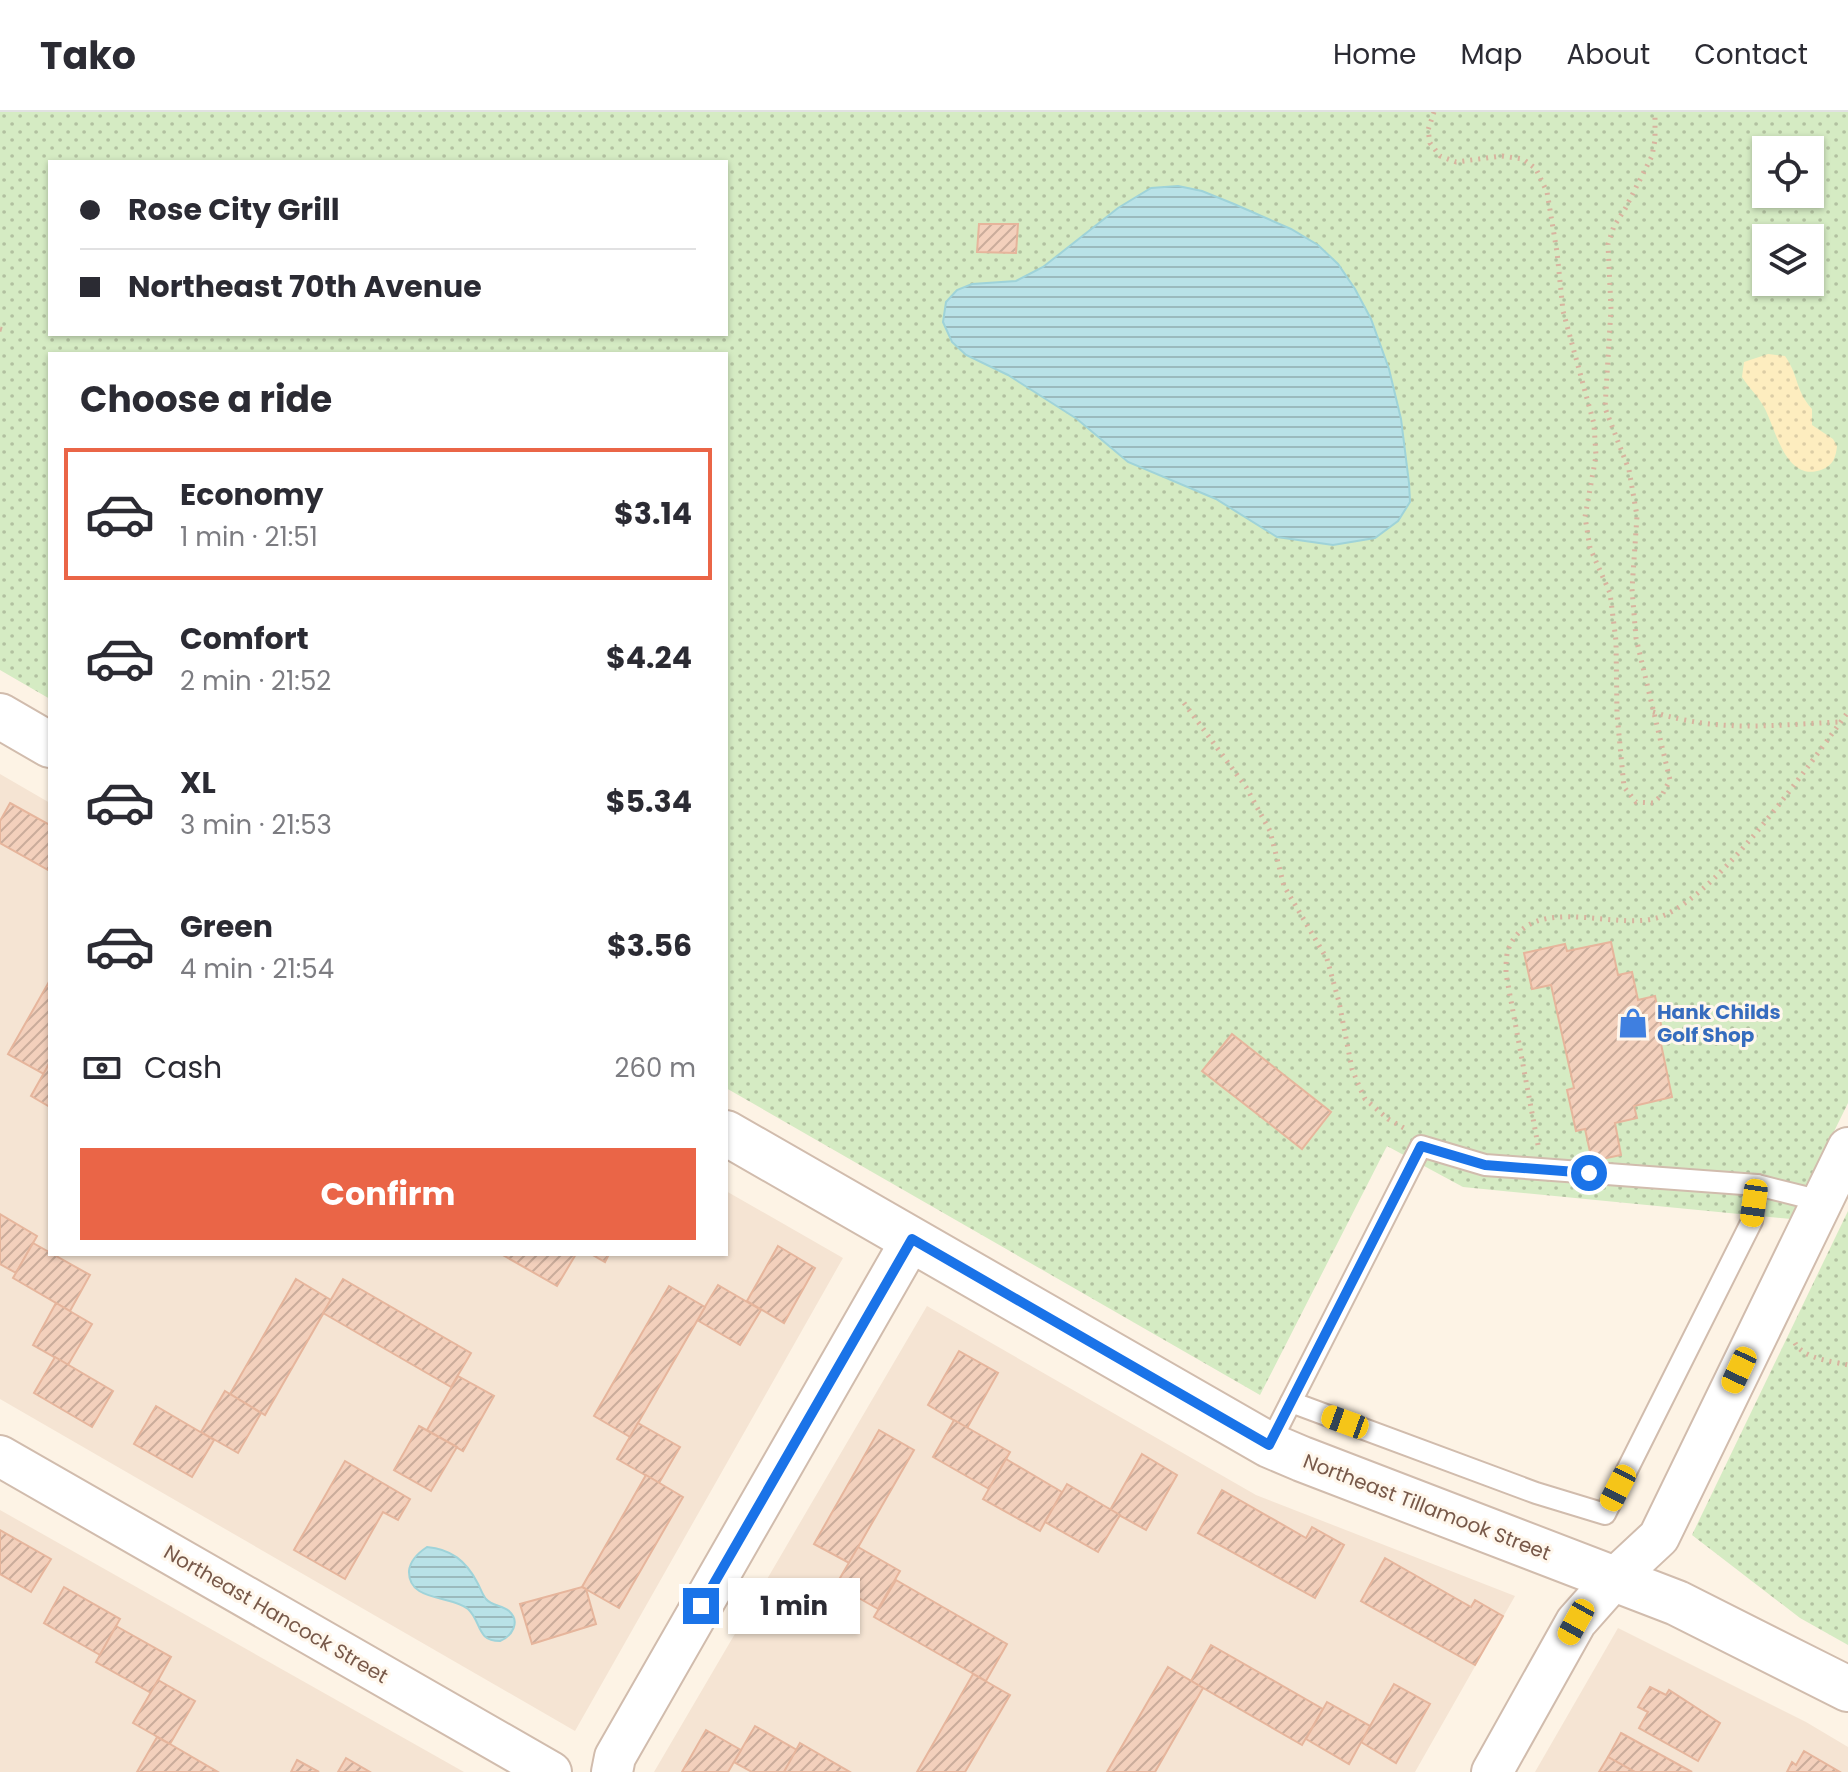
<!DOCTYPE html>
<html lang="en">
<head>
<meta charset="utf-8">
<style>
	body { margin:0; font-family:Poppins,sans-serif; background:#f2f2f3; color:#2b2b33; height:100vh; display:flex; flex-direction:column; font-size:30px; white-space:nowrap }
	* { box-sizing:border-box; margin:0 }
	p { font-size:26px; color:#7c7c81 }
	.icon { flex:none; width:44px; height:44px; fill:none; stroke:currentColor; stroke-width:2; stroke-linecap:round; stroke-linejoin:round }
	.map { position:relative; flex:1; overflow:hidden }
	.drawer { position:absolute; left:48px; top:240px; width:680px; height:904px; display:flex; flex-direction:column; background:#fff; border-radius:0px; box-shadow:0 2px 6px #0004 }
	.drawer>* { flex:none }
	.top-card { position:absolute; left:48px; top:48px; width:680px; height:176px; border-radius:0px; box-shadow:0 2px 6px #0004; display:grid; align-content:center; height:176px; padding:0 32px; background:#fff }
	.controls { position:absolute; left:1752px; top:24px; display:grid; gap:16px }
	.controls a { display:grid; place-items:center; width:72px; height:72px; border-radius:0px; background:#fff; box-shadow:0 2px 6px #0004; font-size:40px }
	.end { position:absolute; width:36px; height:36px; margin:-18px; border:10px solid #1a73e8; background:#fff; box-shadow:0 0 0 4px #fff }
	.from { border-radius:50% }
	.bubble { position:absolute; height:56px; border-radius:0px; background:#fff; box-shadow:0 2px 6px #0004; font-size:26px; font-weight:700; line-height:56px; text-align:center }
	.car { position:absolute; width:24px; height:48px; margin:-24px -12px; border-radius:10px; box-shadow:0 0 6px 2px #0007; background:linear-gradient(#f5c518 24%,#345 0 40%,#f5c518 0 76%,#345 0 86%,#f5c518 0) }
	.top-card b { display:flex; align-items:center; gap:28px; height:76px; font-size:30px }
	.top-card b+b { border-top:2px solid #e1e1e2 }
	.top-card i { width:20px; height:20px; background:#2b2b33 }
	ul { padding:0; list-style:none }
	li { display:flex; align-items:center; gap:24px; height:132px; margin:0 16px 12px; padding:0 16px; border:4px solid transparent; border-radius:0px }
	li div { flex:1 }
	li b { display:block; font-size:30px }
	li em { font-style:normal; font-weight:700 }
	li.active { border-color:#ea6547 }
	li>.icon { width:72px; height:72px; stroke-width:1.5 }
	h2 { padding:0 32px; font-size:36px; line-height:96px }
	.pay { display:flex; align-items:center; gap:20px; height:88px; padding:0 32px; font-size:30px }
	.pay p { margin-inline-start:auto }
	.primary-button { display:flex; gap:16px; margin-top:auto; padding:16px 32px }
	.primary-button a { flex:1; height:92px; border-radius:0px; background:#ea6547; color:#fff; font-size:32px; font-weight:700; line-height:92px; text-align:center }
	header { display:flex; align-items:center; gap:48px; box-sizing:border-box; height:112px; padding:0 40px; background:#fff; border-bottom:2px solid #e1e1e2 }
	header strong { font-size:38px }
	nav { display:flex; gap:44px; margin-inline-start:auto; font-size:28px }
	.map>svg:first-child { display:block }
</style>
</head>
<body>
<header>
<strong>Tako</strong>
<nav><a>Home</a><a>Map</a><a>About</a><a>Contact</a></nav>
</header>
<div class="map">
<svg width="1848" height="1660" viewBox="0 0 1848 1660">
	<defs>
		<pattern id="grass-dots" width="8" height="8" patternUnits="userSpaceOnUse" patternTransform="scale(2)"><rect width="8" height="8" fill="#d5ebc3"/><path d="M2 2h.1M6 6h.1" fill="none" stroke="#b2c1a0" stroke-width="1.8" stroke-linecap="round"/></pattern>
		<pattern id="sand-dots" width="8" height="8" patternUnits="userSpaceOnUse" patternTransform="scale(2)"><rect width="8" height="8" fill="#fdedbf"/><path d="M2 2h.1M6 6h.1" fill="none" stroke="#dccda6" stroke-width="1.8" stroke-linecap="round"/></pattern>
		<pattern id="water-rules" width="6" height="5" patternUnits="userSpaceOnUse" patternTransform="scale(2)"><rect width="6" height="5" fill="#b9e2e7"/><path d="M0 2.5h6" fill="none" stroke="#9bbabd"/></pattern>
		<pattern id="building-hatch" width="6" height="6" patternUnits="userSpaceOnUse" patternTransform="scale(2)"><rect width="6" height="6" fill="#f3d0bc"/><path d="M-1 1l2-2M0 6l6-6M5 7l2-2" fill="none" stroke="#caac9b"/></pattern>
	</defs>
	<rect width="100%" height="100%" fill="#fdf3e5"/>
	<!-- residential -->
	<g fill="#f5e4d3">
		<polygon points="0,662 50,691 50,1142 726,1142 726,1079 843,1146 575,1619 0,1287"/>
		<polygon points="927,1194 1256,1383 1515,1484 1415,1660 654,1660"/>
		<polygon points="0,1398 464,1660 0,1660"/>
		<polygon points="1618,1516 1806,1610 1848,1635 1848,1660 1535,1660"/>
	</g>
	<!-- grass -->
	<g fill="url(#grass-dots)" fill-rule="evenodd">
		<path d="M0 0H1848V991L1791 1107 1463 1075 1387 1034 1260 1283 726 976V242H50V587L0 558ZM1766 38H1810V82H1766ZM50 50H726V222H50ZM1766 126H1810V170H1766Z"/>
		<polygon points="1848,1099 1848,1533 1800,1506 1692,1423"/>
	</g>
	<!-- sand -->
	<path fill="url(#sand-dots)" d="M1768 242 1785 244C1799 264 1795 278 1812 297V313L1833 327 1837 334C1836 345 1833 354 1821 358 1785 370 1776 317 1764 295 1758 284 1749 276 1742 265L1744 250Z"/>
	<!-- water -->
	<g fill="url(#water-rules)" stroke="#9fd3d9" stroke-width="2">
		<polygon points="1178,74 1202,79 1234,92 1291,117 1318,133 1338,152 1355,177 1371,207 1389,257 1401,307 1409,371 1410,390 1398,409 1375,426 1333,433 1277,425 1216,387 1128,350 1077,307 1008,263 966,243 952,230 943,210 946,190 957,178 972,172 1016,169 1043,155 1118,96 1151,76"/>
		<path d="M427 1435C451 1437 466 1449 477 1470 480 1475 482 1482 486 1487 492 1494 502 1493 509 1499 521 1510 512 1524 500 1529 476 1529 482 1510 468 1497 451 1483 408 1490 409 1459 410 1448 418 1441 427 1435Z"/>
	</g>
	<!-- building -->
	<g fill="url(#building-hatch)" stroke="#e6b59c" stroke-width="2">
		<polygon points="979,112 1018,112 1016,141 977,140"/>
		<polygon points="10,691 50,713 50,759 0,731 0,709"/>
		<polygon points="1611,830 1618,863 1632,860 1638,888 1655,884 1664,927 1660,927 1672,985 1634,994 1637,1006 1615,1011 1621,1043 1592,1049 1585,1017 1576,1019 1567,978 1574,976 1551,873 1532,877 1524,841 1565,832 1567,839"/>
		<polygon points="50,868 50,950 44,962 8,942"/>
		<polygon points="1232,922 1331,1000 1302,1037 1202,959"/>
		<polygon points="50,950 50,995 31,984"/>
		<polygon points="0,1102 37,1124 16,1161 0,1152"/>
		<polygon points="33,1131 90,1163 70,1199 13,1166"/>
		<polygon points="778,1134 815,1156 784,1211 747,1189"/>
		<polygon points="501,1142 576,1142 557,1174"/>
		<polygon points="591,1142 609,1142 605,1150"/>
		<polygon points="296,1167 331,1188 265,1303 230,1282"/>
		<polygon points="343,1167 471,1241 451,1275 323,1201"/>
		<polygon points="718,1173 761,1198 740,1233 697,1208"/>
		<polygon points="669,1174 705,1195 630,1325 594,1304"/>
		<polygon points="56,1191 92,1212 68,1253 33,1233"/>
		<polygon points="959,1239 998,1261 967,1316 928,1293"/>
		<polygon points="55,1245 113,1279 92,1315 34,1281"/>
		<polygon points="458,1264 494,1284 463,1339 427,1318"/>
		<polygon points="225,1279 261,1301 238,1341 201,1320"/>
		<polygon points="156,1294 214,1328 192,1365 134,1332"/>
		<polygon points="954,1308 1010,1340 989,1377 933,1345"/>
		<polygon points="638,1311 680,1335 659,1371 617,1347"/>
		<polygon points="419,1314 457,1335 431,1379 394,1358"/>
		<polygon points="879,1318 914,1338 849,1451 814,1432"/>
		<polygon points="1142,1342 1177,1363 1146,1418 1110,1398"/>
		<polygon points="1006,1347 1062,1380 1040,1419 983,1387"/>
		<polygon points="345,1349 410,1387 398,1408 383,1400 345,1467 294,1438"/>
		<polygon points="646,1363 683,1385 619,1496 582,1475"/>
		<polygon points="1067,1372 1120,1403 1098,1440 1045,1410"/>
		<polygon points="1222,1378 1306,1426 1312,1415 1344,1433 1315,1486 1198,1421"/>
		<polygon points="0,1418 51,1447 31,1480 0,1462"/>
		<polygon points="858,1435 900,1459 878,1497 836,1473"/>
		<polygon points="1385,1446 1471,1495 1475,1488 1503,1504 1475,1553 1361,1489"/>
		<polygon points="896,1468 1007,1532 986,1569 874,1505"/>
		<polygon points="64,1475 120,1507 100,1543 44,1511"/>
		<polygon points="582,1475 586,1477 596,1512 532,1532 520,1492"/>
		<polygon points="116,1514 171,1545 151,1581 96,1550"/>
		<polygon points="1211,1533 1323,1597 1302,1633 1191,1569"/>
		<polygon points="1168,1555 1203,1576 1155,1660 1107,1660"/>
		<polygon points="973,1562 1010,1583 965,1660 917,1660"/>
		<polygon points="158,1568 195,1589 170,1632 133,1611"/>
		<polygon points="1394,1572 1430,1592 1396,1651 1361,1630"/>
		<polygon points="1650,1575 1666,1583 1669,1578 1720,1611 1698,1649 1639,1616 1648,1600 1638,1595"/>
		<polygon points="1327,1590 1370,1614 1349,1652 1306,1627"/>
		<polygon points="755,1614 797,1638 784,1660 752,1660 734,1650"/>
		<polygon points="706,1618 741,1638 728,1660 682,1660"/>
		<polygon points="1621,1621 1692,1660 1635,1660 1608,1645"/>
		<polygon points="157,1625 170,1632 218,1660 137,1660"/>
		<polygon points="800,1631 850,1660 784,1660"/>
		<polygon points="1804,1639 1840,1660 1787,1660 1792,1650 1796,1653"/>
		<polygon points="1608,1645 1635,1660 1599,1660"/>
		<polygon points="346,1646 370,1660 338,1660"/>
		<polygon points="297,1648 319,1660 291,1660"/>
	</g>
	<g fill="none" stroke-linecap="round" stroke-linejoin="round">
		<!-- service casing -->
		<g stroke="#d1bcad" stroke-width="24">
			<g id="service">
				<polyline points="1291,1290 1536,1381 1605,1402 1752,1109 1757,1073"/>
				<polyline points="1269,1333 1421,1034 1485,1053 1757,1073 1821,1089"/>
			</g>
		</g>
		<!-- minor casing -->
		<g stroke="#d1bcad" stroke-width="44">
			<g id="minor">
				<polyline points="0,1344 551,1660"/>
				<polyline points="612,1660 615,1645 912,1127"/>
				<polyline points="1492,1660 1576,1510 1615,1466 1659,1425 1848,1036"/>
			</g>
		</g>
		<!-- tertiary casing -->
		<g stroke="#d1bcad" stroke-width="48">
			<g id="tertiary">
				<polyline points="0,604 50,633"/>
				<polyline points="726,1021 1269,1333 1302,1347 1677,1491 1848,1577"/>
			</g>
		</g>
		<!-- path -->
		<g stroke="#d8b39f" stroke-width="5" stroke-dasharray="2 6" stroke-linecap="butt">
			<polyline points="1434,0 1428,18 1430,31 1440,44 1456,50 1502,44 1523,47 1536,57 1547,80 1557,140 1563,199 1594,312 1596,344 1585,405 1590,436 1610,481 1616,529 1617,602 1624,675 1636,690 1653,691 1662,683 1670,668 1636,526 1632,477 1637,404 1629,358 1605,296 1611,197 1608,132 1614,114 1625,97 1652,44 1655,28 1655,0"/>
			<polyline points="0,217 7,219"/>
			<polyline points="1184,591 1246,675 1270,719 1284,774 1327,847 1339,890 1352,957 1359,974 1365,987 1388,1007 1404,1016"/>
			<path d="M1653 600C1722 621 1770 613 1840 610"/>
			<path d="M1538 1033 1506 862C1506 855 1506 844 1508 838 1532 776 1621 824 1665 803 1724 776 1808 654 1848 600"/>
			<path d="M1795 1231C1804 1247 1831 1249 1848 1253"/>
		</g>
		<!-- service -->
		<use href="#service" stroke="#fff" stroke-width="20"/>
		<!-- minor -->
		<use href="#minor" stroke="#fff" stroke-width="40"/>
		<!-- tertiary -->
		<use href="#tertiary" stroke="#fff" stroke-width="44"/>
	</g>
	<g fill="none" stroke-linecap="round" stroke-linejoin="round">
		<!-- route -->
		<polyline stroke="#1a73e8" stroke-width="10" points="701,1494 912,1127 1269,1333 1421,1034 1485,1053 1589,1061"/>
	</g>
	<!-- icons -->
	<defs>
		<g id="shop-bare" transform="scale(2.4)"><path d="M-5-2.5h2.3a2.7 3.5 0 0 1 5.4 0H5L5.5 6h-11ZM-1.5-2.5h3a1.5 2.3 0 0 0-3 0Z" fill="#3f7fe0" stroke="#fff7ec" stroke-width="2.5" paint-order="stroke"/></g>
	</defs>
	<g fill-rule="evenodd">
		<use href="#shop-bare" x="1633" y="911"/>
	</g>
	<g text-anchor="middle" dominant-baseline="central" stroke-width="6" stroke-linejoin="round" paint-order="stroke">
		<!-- shop labels -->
		<g font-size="20" font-weight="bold" fill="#366cbe" stroke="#fff7ec" text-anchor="start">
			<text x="1657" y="900">Hank Childs<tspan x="1657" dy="23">Golf Shop</tspan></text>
		</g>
		<!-- street labels -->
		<g font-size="20" fill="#775849" stroke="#fff7ec">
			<text transform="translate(1427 1395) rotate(21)">Northeast Tillamook Street</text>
			<text transform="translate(276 1502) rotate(30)">Northeast Hancock Street</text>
		</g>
	</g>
</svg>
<div class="controls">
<a><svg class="icon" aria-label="locate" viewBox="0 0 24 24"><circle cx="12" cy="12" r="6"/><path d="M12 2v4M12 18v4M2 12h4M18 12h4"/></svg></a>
<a><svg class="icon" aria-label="layers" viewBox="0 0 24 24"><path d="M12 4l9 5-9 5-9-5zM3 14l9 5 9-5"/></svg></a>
</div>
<i class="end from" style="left:1589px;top:1061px"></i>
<i class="end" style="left:701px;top:1494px"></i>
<div class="bubble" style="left:728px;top:1466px;width:132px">1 min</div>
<i class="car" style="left:1754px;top:1091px;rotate:188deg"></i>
<i class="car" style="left:1739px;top:1258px;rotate:205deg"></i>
<i class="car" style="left:1345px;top:1310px;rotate:290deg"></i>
<i class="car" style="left:1618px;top:1376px;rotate:207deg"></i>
<i class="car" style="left:1576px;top:1510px;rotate:209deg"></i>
<div class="top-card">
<b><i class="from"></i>Rose City Grill</b>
<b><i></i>Northeast 70th Avenue</b>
</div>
<section class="drawer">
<h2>Choose a ride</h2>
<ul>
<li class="active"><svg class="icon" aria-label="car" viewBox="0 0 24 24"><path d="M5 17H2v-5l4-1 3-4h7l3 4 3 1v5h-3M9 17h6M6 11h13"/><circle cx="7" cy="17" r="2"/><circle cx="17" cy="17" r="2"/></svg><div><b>Economy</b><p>1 min · 21:51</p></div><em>$3.14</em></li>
<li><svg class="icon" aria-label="car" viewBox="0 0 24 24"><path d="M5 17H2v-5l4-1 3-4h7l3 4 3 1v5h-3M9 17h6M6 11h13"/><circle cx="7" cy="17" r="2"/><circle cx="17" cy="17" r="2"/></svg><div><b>Comfort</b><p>2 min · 21:52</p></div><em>$4.24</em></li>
<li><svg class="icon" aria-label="car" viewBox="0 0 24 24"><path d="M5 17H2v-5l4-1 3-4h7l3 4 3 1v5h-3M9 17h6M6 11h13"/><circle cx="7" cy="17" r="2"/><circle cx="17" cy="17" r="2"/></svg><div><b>XL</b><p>3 min · 21:53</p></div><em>$5.34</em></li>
<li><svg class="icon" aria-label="car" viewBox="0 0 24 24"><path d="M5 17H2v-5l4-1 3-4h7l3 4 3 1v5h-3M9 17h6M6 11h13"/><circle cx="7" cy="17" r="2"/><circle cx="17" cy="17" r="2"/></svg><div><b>Green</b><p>4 min · 21:54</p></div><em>$3.56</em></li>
</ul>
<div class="pay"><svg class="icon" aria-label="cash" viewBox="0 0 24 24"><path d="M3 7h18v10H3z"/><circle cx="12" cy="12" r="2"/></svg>Cash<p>260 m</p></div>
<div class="primary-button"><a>Confirm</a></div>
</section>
</div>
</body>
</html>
